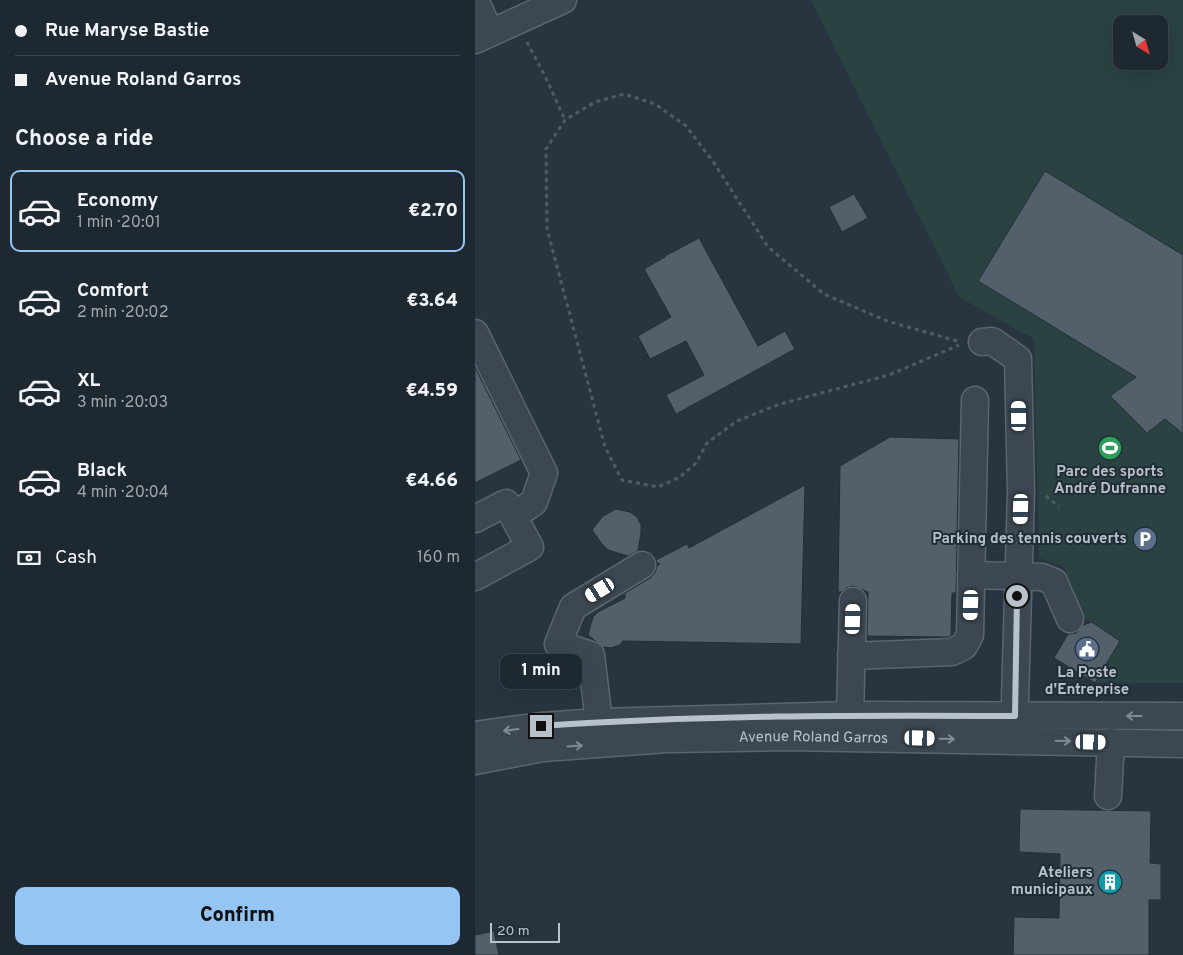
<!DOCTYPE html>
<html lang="en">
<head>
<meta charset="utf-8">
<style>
	body { margin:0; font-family:Overpass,sans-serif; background:#2b343d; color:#f1f3f6; height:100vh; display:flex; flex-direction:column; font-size:19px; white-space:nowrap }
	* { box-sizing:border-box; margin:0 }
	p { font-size:16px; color:#a1a6ab }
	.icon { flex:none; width:28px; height:28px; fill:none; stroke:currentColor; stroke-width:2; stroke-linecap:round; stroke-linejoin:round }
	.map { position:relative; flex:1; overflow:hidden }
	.side { display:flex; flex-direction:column; background:#1e2831; width:475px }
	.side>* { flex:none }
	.banner { display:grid; align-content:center; height:110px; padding:0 15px; background:#1e2831 }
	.needle { width:32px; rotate:143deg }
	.fabs { position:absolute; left:638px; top:15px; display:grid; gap:10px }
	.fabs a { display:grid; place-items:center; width:55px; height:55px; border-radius:10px; background:#1e2831; box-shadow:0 5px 20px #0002,0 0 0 1px #3c444d; font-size:25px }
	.scale { position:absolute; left:15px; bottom:12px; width:70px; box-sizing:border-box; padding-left:5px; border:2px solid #b9c2cb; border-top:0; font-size:14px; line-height:18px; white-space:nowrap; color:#b9c2cb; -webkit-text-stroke:4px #202c36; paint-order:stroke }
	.end { position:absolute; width:22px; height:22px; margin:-11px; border:6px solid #b9c2cb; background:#111; box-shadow:0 0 0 2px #111 }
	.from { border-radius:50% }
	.bubble { position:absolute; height:35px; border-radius:10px; background:#1e2831; box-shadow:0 5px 20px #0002,0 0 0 1px #3c444d; font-size:16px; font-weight:800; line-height:35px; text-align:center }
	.car { position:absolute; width:15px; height:30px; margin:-15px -8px; border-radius:6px; box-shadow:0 0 4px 1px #0007; background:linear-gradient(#fff 24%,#345 0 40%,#fff 0 76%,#345 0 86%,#fff 0) }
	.banner b { display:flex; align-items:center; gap:18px; height:48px; font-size:19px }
	.banner b+b { border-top:1px solid #3c444d }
	.banner i { width:12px; height:12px; background:#f1f3f6 }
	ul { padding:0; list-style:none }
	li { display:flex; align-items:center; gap:15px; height:82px; margin:0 10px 8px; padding:0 5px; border:2px solid transparent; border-radius:10px }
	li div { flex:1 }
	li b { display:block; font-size:19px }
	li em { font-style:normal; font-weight:800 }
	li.selected { border-color:#95c5f3 }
	li>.icon { width:45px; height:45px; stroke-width:1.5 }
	h2 { padding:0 15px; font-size:22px; line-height:60px }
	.pay { display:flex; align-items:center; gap:12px; height:55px; padding:0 15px; font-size:19px }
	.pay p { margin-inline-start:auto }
	.cta { display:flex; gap:10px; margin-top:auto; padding:10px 15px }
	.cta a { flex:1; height:58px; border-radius:10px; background:#95c5f3; color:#111; font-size:20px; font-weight:800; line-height:58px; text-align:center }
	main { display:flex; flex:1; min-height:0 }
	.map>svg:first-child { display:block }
</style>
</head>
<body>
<main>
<section class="side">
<div class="banner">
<b><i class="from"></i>Rue Maryse Bastie</b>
<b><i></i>Avenue Roland Garros</b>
</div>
<h2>Choose a ride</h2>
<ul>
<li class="selected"><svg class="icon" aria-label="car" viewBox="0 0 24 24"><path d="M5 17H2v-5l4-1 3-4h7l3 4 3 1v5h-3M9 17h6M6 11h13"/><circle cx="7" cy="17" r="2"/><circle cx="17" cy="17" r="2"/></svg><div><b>Economy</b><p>1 min · 20:01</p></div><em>€2.70</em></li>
<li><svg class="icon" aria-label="car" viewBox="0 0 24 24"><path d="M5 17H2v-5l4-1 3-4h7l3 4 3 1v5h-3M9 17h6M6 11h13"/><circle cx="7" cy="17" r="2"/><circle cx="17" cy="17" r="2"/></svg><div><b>Comfort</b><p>2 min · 20:02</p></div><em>€3.64</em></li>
<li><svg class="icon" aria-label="car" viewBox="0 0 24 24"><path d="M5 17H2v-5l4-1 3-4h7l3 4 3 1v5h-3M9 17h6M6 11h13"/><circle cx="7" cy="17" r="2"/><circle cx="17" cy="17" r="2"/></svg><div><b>XL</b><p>3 min · 20:03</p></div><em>€4.59</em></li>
<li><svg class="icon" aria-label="car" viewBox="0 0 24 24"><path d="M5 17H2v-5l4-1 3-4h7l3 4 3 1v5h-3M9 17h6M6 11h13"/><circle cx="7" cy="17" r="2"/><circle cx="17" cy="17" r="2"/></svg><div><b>Black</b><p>4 min · 20:04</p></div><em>€4.66</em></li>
</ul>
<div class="pay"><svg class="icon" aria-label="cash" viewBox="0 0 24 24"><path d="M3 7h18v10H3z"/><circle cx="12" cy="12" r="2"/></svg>Cash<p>160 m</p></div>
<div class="cta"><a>Confirm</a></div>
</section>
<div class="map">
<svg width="708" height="955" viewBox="0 0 708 955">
	<rect width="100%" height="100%" fill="#283541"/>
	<!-- green -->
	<path fill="#2a4242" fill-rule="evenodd" d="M336 0H708V683H620L644 641 606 615 589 567 564 558 559 339 484 297ZM646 24H684V61H646Z"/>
	<!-- building -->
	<g fill="#51606b" stroke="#222e38">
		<polygon points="570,171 708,255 708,434 690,419 672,433 635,396 661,377 503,281"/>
		<polygon points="379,194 393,218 367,232 354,207"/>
		<polygon points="224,238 283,346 310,331 320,349 201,414 191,395 229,375 211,341 175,359 163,336 196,317 169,269 190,257 190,256"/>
		<polygon points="0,367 46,460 0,483"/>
		<polygon points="415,437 484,439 481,593 477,593 476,636 473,637 392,636 393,592 378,586 371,588 367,592 363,592 365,466"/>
		<polygon points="330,485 326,644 148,641 145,645 136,648 128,647 113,635 118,617 123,612 150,598 150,593 175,578 180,573 182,566 185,564 182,563 181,560 212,544 214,548"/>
		<polygon points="141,509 155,512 162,517 166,525 166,533 163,551 153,556 133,550 127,544 117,530 128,516"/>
		<polygon points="617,622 645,641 620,683 579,658 593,634 601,633 608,625"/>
		<polygon points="545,809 676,811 675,863 686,864 686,900 674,900 674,955 538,955 539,917 584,918 585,854 544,852"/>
		<polygon points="19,931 24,955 0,955 0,935"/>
	</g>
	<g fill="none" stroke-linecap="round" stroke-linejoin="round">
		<!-- minor casing -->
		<g stroke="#5a656e" stroke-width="29">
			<g id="minor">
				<polyline points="0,0 15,33"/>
				<polyline points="0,40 88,0"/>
				<polyline points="0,333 69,473 59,502 39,516"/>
				<polyline points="507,342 517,341 543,359 546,492 539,734"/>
				<polyline points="0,519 31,503 55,547 0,577"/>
				<polyline points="496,575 567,577 579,582 595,619"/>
				<polyline points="376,656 477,652 489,646 495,635 500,400"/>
				<polyline points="375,715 378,601"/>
				<polyline points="124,722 116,655 83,644 98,607 167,565"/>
				<polyline points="0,735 66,726 124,722 375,715 708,716"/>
				<path id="s1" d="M0 761 68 748 192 739 313 737 708 744"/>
				<polyline points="633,796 636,742"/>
			</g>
		</g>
		<!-- path -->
		<g stroke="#4a5f60" stroke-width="3" stroke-dasharray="4 4" stroke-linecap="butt">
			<polyline points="52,42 70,76 90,120"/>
			<polyline points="482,341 412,321 349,294 293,247 239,163 211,126 180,104 149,94 120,102 90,120 71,149 72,229 130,447 147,480 183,487 205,477 221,463 232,443 262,421 305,404 414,375 484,345"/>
			<polyline points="571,496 584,507"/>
		</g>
		<!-- minor -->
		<use href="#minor" stroke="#3c4751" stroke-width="26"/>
	</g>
	<!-- one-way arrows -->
	<defs><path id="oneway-shaft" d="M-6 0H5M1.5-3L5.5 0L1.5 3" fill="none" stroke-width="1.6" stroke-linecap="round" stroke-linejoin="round" transform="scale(1.25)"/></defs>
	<g stroke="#818b94">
		<use href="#oneway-shaft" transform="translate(659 716) rotate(-180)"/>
		<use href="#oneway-shaft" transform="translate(36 730) rotate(173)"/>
		<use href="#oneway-shaft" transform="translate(472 739) rotate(1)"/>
		<use href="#oneway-shaft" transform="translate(588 741) rotate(1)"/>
		<use href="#oneway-shaft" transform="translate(100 746) rotate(-4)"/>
	</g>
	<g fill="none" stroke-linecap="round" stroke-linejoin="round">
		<!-- route -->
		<path stroke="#b9c2cb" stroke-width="6" d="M66 726C224 715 382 715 540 716L542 596"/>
	</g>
	<!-- icons -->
	<defs>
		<g id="stadium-disc" transform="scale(1.25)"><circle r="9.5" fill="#2e9e5b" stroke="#202c36"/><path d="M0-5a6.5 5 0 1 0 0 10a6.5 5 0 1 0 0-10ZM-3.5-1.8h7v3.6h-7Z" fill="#fff"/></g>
		<g id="parking-disc" transform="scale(1.25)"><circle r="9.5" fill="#5c6f8a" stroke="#202c36"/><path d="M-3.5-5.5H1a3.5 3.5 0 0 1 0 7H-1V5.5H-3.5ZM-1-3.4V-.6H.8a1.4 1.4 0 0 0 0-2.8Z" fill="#fff"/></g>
		<g id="civic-disc" transform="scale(1.25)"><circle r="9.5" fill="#5c6f8a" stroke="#202c36"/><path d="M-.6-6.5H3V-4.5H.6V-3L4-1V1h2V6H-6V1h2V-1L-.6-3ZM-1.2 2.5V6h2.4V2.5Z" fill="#fff"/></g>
		<g id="building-disc" transform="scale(1.25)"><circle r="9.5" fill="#0f9aa8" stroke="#202c36"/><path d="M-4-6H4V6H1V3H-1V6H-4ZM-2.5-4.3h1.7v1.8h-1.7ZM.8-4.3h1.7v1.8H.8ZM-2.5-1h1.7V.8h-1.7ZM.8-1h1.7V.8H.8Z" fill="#fff"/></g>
	</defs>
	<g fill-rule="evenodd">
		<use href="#stadium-disc" x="635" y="448"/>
		<use href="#parking-disc" x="670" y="539"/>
		<use href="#civic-disc" x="612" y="649"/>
		<use href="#building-disc" x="635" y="882"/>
	</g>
	<g text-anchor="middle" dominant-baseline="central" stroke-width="4" stroke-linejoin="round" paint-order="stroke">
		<!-- poi labels -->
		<g font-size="15" font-weight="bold" fill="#b9c2cb" stroke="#202c36">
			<text x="635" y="472">Parc des sports<tspan x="635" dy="17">André Dufranne</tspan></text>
			<text x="652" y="539" text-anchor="end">Parking des tennis couverts</text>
			<text x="612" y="673">La Poste<tspan x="612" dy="17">d'Entreprise</tspan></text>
			<text x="618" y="873" text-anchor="end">Ateliers<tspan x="618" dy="17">municipaux</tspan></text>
		</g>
		<!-- street labels -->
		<g font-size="15" fill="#b9c2cb" stroke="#202c36">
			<text stroke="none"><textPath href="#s1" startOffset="340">Avenue Roland Garros</textPath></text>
		</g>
	</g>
</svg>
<div class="fabs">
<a><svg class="needle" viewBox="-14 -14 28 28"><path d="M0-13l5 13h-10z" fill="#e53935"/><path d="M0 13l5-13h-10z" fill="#a1a6ab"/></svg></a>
</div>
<div class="scale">20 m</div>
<i class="end from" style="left:542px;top:596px"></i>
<i class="end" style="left:66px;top:726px"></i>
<div class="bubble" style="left:25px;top:654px;width:82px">1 min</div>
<i class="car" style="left:544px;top:416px;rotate:359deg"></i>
<i class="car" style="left:546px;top:509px;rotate:182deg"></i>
<i class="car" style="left:125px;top:590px;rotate:239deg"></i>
<i class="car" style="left:496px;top:605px;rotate:182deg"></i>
<i class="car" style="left:378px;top:619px;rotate:2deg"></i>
<i class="car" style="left:445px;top:738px;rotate:91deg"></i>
<i class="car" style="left:616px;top:742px;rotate:91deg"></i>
</div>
</main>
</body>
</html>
